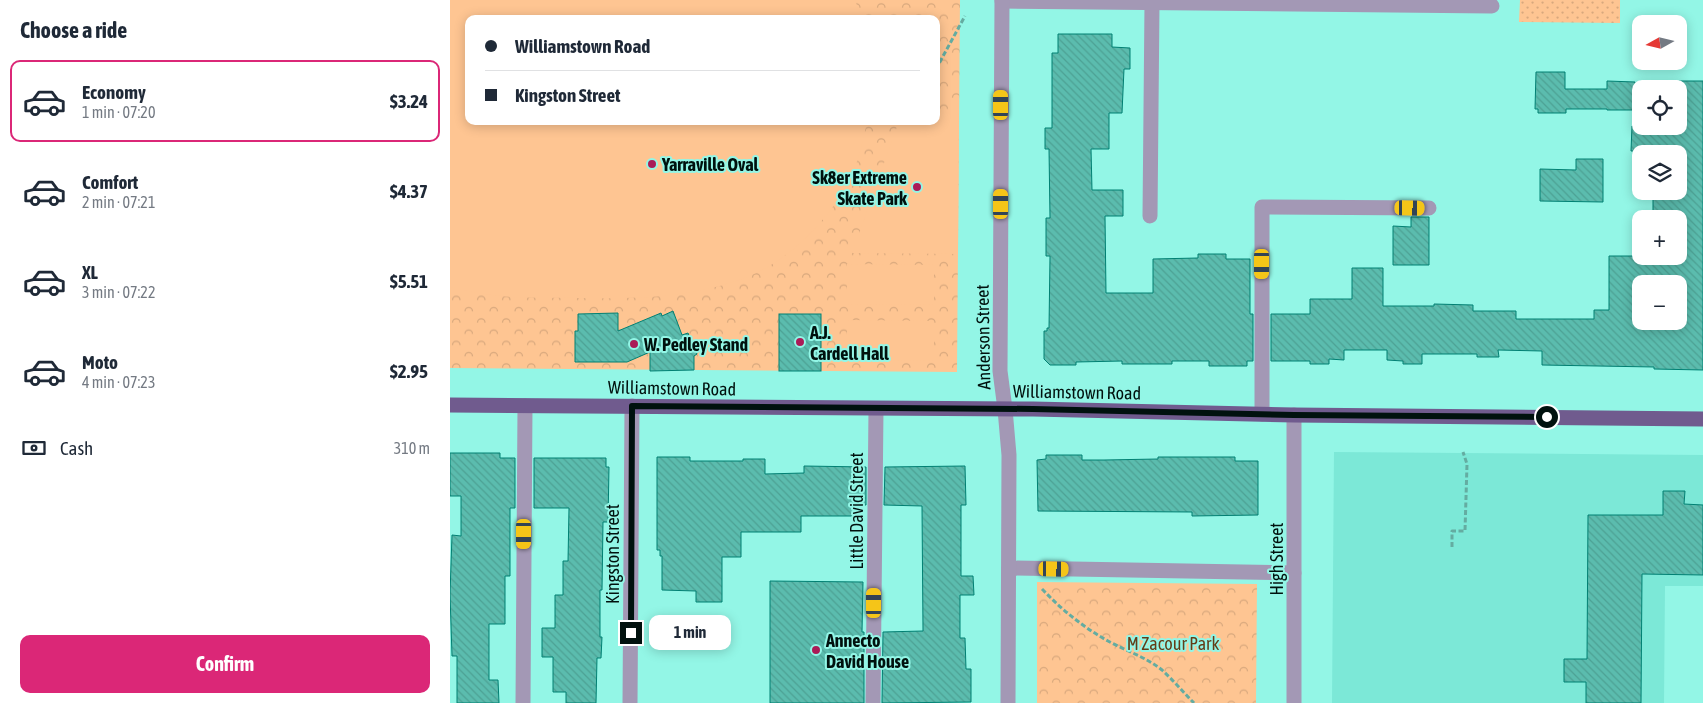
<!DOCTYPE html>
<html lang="en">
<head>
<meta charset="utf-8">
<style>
	body { margin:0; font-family:"Asap Condensed",sans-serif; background:#f6f6f7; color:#1f2937; height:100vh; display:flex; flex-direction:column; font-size:19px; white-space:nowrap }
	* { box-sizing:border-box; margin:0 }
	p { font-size:16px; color:#747a83 }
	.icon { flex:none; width:28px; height:28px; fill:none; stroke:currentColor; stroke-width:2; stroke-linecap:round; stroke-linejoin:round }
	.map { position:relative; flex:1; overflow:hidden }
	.side { display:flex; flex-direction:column; background:#fff; width:450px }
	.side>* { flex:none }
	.top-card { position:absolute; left:15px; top:15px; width:475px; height:110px; border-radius:10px; box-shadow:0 2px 12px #0003; display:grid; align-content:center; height:110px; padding:0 20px; background:#fff }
	.needle { width:32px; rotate:262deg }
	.tools { position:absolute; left:1182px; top:15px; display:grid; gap:10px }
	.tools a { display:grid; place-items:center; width:55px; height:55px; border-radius:10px; background:#fff; box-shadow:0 2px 12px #0003; font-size:25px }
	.end { position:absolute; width:22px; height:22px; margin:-11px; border:6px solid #00110e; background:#fff; box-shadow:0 0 0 2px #fff }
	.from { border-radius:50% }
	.bubble { position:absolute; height:35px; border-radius:10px; background:#fff; box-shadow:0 2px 12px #0003; font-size:16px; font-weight:700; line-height:35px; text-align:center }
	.car { position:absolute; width:15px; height:30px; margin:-15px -8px; border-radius:6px; box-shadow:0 0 4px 1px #0007; background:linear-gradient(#f5c518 24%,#345 0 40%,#f5c518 0 76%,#345 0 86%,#f5c518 0) }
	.top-card b { display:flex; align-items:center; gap:18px; height:48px; font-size:19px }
	.top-card b+b { border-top:1px solid #e0e1e3 }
	.top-card i { width:12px; height:12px; background:#1f2937 }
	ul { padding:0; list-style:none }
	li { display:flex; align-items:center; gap:15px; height:82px; margin:0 10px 8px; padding:0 10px; border:2px solid transparent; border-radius:10px }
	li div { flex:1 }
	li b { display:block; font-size:19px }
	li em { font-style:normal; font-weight:700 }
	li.on { border-color:#db2777 }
	li>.icon { width:45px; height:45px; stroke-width:1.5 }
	h2 { padding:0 20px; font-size:22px; line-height:60px }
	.pay { display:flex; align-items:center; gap:12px; height:55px; padding:0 20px; font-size:19px }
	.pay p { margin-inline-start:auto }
	.action { display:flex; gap:10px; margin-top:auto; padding:10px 20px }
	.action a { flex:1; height:58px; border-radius:10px; background:#db2777; color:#fff; font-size:20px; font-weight:700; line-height:58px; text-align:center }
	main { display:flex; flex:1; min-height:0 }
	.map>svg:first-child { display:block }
</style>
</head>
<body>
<main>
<section class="side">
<h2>Choose a ride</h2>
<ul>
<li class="on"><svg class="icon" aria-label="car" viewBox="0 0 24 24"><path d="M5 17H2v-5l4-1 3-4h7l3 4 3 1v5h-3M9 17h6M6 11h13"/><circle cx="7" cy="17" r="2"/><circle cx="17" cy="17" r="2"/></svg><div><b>Economy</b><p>1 min · 07:20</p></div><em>$3.24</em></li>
<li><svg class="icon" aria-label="car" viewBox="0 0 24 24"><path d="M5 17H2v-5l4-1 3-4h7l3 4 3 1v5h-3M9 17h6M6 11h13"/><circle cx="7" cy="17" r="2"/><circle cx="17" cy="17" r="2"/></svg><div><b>Comfort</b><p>2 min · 07:21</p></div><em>$4.37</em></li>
<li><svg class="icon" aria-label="car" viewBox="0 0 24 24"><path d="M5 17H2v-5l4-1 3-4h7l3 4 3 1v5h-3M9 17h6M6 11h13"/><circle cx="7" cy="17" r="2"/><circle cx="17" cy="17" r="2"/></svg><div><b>XL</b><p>3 min · 07:22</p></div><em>$5.51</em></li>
<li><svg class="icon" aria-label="car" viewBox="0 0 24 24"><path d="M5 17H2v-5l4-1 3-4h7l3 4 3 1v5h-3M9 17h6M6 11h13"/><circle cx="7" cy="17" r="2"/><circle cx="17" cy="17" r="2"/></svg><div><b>Moto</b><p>4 min · 07:23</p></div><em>$2.95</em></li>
</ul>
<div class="pay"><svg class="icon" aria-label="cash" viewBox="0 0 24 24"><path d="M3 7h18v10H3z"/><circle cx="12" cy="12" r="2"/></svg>Cash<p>310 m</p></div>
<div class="action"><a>Confirm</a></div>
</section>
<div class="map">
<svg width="1253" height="703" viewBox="0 0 1253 703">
	<defs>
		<pattern id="grass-dots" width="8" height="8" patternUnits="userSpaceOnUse" patternTransform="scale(1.25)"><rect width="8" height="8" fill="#fec592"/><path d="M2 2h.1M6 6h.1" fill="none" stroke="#d8a87d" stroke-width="1.8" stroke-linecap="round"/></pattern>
		<pattern id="park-crowns" width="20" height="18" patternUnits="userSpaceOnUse" patternTransform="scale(1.25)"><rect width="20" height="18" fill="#fec592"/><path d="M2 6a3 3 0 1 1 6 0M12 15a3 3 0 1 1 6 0" fill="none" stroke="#d8a87d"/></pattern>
		<pattern id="building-back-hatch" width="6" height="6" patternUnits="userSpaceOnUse" patternTransform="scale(1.25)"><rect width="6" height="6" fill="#5bbcae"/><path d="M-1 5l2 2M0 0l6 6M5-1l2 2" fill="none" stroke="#4da194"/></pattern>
	</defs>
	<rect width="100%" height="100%" fill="#93f6e6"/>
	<!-- built -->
	<polygon fill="#7ce8d7" points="884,452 1253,455 1253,586 1215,586 1214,703 882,703"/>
	<!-- grass -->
	<polygon fill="url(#grass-dots)" points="1070,0 1170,0 1170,23 1069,22"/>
	<!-- park -->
	<g fill="url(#park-crowns)" fill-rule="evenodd">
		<path d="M0 0H510L507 372 0 368ZM19 19H486V121H19Z"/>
		<polygon points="587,582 807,584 806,703 587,703"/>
	</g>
	<!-- pitch -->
	<g fill="#fec592">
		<path d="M0 0H405L412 19H19V121H417C413 142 408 164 398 183 377 222 339 260 297 277 245 298 184 299 128 298 100 297 70 299 41 295 27 293 14 290 0 287Z"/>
		<polygon points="486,112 509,112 508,254 402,253 449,121 486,121"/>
		<polygon points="397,264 484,265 484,305 397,304"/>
		<polygon points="397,320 484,321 484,361 397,360"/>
	</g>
	<!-- building -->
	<g fill="url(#building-back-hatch)" stroke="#018073" fill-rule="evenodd">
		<polygon points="608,34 662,34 662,47 680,48 680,69 674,69 672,113 659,113 659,149 641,149 642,190 673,190 673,216 655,216 656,293 703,293 703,259 748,258 748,254 776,254 776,259 800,259 800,314 803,314 803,361 797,361 797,366 759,366 759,361 722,361 722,364 672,364 672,361 626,362 626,365 600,365 594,359 594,331 597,331 597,328 599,328 600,256 596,256 596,218 600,218 599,149 595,149 595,128 602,128 602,53 608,53"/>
		<polygon points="1086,72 1115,72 1115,89 1157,89 1157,81 1185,82 1185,91 1191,91 1191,110 1157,110 1157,109 1116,109 1116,113 1088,113 1088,109 1085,109"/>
		<path d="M1229 81H1253V370L1204 369V367L1092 365V351L1048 350 1049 357H1027V354H972V364H953V361L937 360V350H894V360L879 359V364H860V361H821V314H860V299H902V268H933V306H984V304L1023 305V311H1066V319H1144V310H1159V256H1229V219H1203V191H1229V152L1181 151 1182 126H1229ZM1191 284H1229V321H1191Z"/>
		<polygon points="1126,159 1153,159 1153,202 1090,201 1090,169 1126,170"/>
		<polygon points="961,217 979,217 979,265 943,265 943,226 961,227"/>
		<polygon points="223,311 232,335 238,333 247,354 244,356 244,370 200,371 200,352 177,362 125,362 125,331 128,331 128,314 168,313 168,331 211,313 212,316"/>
		<rect x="329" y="314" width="42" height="57"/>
		<polygon points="0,453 50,453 50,458 65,458 65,508 60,508 60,576 55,576 55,624 39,624 39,680 48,680 49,703 7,703 7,656 2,656 0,594 2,535 11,536 11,496 0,496"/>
		<polygon points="596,455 632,455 632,460 654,460 708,459 708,457 785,457 785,461 808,461 808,515 742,516 742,512 588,511 587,460 596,459"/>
		<polygon points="207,457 240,457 240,461 293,461 293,459 315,459 315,474 354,473 354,466 416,467 416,505 411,505 411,516 351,516 351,532 291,532 291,557 272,557 272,602 246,602 246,591 212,590 212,556 210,556 210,550 207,550"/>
		<polygon points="84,458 156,458 156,467 159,467 158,522 153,522 152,590 150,590 150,637 152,637 151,658 147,658 146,703 116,703 116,692 103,692 103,657 92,657 92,628 105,628 105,595 113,595 113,561 118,561 119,508 84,508"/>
		<polygon points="515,466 516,505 511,505 511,576 523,576 524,595 510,595 510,638 515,638 516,669 521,669 521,702 432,703 433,632 473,631 472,506 434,505 435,467"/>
		<polygon points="1213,491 1235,491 1234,504 1253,505 1253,575 1192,574 1191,703 1136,703 1136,682 1114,682 1114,659 1137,659 1138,515 1213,515"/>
		<polygon points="320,581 413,582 412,632 414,632 414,703 320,703"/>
	</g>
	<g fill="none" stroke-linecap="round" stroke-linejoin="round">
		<!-- path -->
		<g stroke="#64aca1" stroke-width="3" stroke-dasharray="5 2.5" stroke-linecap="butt">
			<polyline points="486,69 515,16"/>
			<polyline points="1002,547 1002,531 1015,531 1017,464 1013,452"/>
			<path d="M592 589C612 610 633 627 658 641 676 651 696 657 712 670 723 680 733 692 744 703"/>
		</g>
		<!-- service -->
		<g stroke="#a398b5" stroke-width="15">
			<polyline points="700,216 702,3"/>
			<polyline points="812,414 812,207 979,208"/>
			<polyline points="559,568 844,573"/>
			<polyline points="73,703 75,406"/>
			<polyline points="423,703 426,409"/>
		</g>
		<!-- minor -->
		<g stroke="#a398b5" stroke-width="15">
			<polyline points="552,1 1042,6"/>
			<polyline points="555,409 559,455 558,703"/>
			<polyline points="180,703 182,406"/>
			<polyline points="844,703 844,415"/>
		</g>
		<!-- tertiary -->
		<polyline stroke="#a398b5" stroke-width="15" points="552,0 550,371 555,409"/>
		<!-- primary -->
		<polyline stroke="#705b8e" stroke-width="15" points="0,405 583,409 844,415 1253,419"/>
	</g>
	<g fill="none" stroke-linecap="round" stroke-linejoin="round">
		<!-- route -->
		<polyline stroke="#00110e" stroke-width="6" points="181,633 182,406 583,409 844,415 1097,417"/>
	</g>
	<!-- markers -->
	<g fill="#aa1b57" stroke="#93f6e6" stroke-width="2">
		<circle cx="202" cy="164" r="5"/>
		<circle cx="467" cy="187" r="5"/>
		<circle cx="350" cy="342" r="5"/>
		<circle cx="184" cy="344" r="5"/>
		<circle cx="366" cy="650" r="5"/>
	</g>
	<g text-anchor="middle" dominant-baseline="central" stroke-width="4" stroke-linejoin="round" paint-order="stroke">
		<!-- poi labels -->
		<g font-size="18" font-weight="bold" fill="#00110e" stroke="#93f6e6" text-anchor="start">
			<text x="212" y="164">Yarraville Oval</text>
			<text x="457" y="177" text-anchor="end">Sk8er Extreme<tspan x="457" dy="21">Skate Park</tspan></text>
			<text x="360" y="332">A.J.<tspan x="360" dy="21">Cardell Hall</tspan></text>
			<text x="194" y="344">W. Pedley Stand</text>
			<text x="376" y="640">Annecto<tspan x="376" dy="21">David House</tspan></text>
		</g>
		<!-- street labels -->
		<g font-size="18" fill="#00110e" stroke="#93f6e6">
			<text transform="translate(533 337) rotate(-91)">Anderson Street</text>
			<text transform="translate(222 388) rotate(1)">Williamstown Road</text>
			<text transform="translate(627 392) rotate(1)">Williamstown Road</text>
			<text transform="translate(406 511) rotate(-90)">Little David Street</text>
			<text transform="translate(162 554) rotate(-90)">Kingston Street</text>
			<text transform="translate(826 559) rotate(-90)">High Street</text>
		</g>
		<!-- park labels -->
		<g font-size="18" fill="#633d17" stroke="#93f6e6">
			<text x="723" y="643">M Zacour Park</text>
		</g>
	</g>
</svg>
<div class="tools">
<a><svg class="needle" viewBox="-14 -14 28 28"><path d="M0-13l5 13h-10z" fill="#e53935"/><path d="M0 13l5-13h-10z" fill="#747a83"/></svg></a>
<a><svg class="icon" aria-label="locate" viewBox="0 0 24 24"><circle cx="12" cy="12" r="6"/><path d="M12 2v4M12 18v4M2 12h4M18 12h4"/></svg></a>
<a><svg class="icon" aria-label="layers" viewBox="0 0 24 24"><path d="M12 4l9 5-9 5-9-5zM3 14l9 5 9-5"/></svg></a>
<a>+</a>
<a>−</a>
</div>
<i class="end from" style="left:1097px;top:417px"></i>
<i class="end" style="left:181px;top:633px"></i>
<div class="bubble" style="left:199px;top:615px;width:82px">1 min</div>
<i class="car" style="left:551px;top:105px;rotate:0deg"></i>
<i class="car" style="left:551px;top:204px;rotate:0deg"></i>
<i class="car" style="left:960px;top:208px;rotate:91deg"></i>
<i class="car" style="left:812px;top:264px;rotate:180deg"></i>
<i class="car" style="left:74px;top:534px;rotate:180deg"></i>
<i class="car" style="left:604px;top:569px;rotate:91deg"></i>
<i class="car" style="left:424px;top:603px;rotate:0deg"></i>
<div class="top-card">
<b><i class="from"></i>Williamstown Road</b>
<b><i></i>Kingston Street</b>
</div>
</div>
</main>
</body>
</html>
